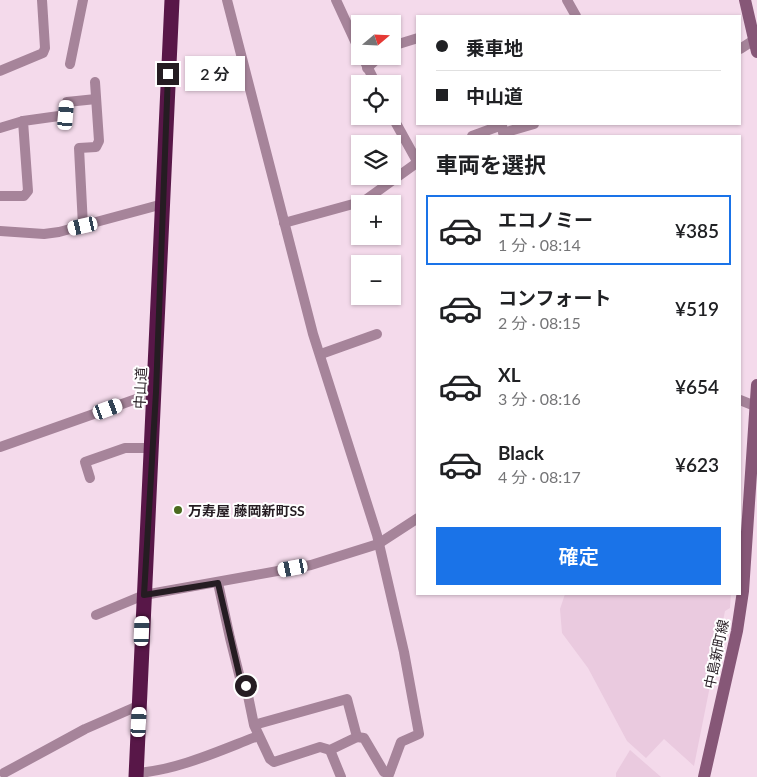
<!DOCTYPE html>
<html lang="ja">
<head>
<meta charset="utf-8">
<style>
	body { margin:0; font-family:Lato,"Noto Sans JP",sans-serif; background:#f6f6f6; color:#202124; height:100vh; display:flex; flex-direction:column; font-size:19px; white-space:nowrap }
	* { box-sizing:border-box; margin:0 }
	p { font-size:16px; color:#757577 }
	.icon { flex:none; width:28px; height:28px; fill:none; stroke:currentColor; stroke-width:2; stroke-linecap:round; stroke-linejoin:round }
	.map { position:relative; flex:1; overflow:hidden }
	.details { position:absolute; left:416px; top:135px; width:325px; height:460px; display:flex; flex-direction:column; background:#fff; border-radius:0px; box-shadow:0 1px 4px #0004 }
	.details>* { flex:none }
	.banner { position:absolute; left:416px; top:15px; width:325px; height:110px; border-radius:0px; box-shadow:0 1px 4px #0004; display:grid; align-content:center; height:110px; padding:0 20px; background:#fff }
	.needle { width:32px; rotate:71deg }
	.buttons { position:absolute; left:351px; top:15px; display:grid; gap:10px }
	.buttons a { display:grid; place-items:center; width:50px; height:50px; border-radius:0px; background:#fff; box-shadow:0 1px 4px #0004; font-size:25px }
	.end { position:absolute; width:22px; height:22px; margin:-11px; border:6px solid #251c22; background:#fff; box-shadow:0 0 0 2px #fff }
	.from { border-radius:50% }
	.bubble { position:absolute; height:35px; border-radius:0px; background:#fff; box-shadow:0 1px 4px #0004; font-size:16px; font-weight:600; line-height:35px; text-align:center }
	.car { position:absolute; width:15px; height:30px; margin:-15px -8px; border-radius:6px; box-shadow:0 0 4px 1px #0007; background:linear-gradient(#fff 24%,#345 0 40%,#fff 0 76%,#345 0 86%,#fff 0) }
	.banner b { display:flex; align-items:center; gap:18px; height:48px; font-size:19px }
	.banner b+b { border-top:1px solid #e0e0e0 }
	.banner i { width:12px; height:12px; background:#202124 }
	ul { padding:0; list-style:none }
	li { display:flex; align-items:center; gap:15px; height:70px; margin:0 10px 8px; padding:0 10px; border:2px solid transparent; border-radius:0px }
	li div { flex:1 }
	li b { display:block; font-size:19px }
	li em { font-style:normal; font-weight:600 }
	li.selected { border-color:#1a73e8 }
	li>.icon { width:45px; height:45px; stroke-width:1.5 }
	h2 { padding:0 20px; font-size:22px; line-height:60px }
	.cta { display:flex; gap:10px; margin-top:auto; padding:10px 20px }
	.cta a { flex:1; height:58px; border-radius:0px; background:#1a73e8; color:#fff; font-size:20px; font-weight:600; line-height:58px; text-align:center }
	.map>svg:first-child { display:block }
</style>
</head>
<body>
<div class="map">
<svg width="757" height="777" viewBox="0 0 757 777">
	<rect width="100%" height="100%" fill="#f4daeb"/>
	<!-- built -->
	<g fill="#eacadf">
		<polygon points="565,594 731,594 730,608 725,611 694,766 664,739 646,758 627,741 588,668 562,633 560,609"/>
		<polygon points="630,750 661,777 616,777 616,773"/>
	</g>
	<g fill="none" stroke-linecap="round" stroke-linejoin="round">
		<!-- street -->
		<g stroke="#a6849a" stroke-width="10">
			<polyline points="227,0 313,334 377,535 404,652 419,734 401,742 388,777"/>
			<polyline points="336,0 360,52"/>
			<polyline points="567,0 576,16"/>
			<polyline points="392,46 418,38"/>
			<polyline points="740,49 754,40"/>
			<polyline points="362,56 376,84"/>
			<polyline points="70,64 83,0"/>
			<polyline points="367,68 380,56"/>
			<polyline points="0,71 43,53 45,48 42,0"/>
			<polyline points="392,116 418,163"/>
			<polyline points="0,128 23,121"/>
			<polyline points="472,136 502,125 503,133 534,124"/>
			<polyline points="0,196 24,196 28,191 23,121 66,115 67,102 96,99"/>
			<polyline points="284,223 364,201 418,162"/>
			<polyline points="83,226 79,148 96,147 99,141 95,82"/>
			<polyline points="0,231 44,234 59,232 163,204"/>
			<polyline points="321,354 377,334"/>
			<polyline points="740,400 755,406"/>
			<polyline points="0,447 156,392"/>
			<polyline points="90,478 85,462 125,448 153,448"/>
			<polyline points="218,583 230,638 240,678 246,686 254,725 270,759 274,762 320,747 330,750 357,737 347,699 254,725"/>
			<polyline points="96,615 144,595 311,565 378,544 418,518"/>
			<polyline points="357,737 364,738 384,772 390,771"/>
			<polyline points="330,750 341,777"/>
			<polyline points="4,773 85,729 140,705"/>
			<path d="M136 773C176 771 221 750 258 736"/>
		</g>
		<!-- secondary -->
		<g stroke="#865777" stroke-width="12">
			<polyline points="745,0 757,52"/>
			<polyline points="704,777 737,631 743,591 757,385"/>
		</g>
		<!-- highway -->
		<path stroke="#581748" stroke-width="15" d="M136 777C149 518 161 259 172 0"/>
	</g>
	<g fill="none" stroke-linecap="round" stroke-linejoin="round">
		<!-- route -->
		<polyline stroke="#251c22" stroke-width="6" points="168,74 156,392 144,595 218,583 240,678 246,686"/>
	</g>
	<!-- markers -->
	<circle fill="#4b6a1f" stroke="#fff" stroke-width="2" cx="178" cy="510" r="5"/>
	<g text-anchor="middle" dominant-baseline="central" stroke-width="4" stroke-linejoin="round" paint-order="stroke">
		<!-- street labels -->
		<g font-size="14" fill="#251c22" stroke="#fff">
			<text transform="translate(140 388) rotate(-87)">中山道</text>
			<text transform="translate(716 654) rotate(-78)">中島新町線</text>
		</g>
		<!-- poi labels -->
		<g font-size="14" font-weight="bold" fill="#251c22" stroke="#fff" text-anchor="start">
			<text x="188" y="510">万寿屋 藤岡新町SS</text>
		</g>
	</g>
</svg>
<div class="buttons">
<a><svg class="needle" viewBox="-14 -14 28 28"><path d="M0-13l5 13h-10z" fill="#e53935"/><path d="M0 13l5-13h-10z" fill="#757577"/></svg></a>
<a><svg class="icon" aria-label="locate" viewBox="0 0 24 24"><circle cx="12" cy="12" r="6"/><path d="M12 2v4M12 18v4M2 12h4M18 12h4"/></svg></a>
<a><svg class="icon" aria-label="layers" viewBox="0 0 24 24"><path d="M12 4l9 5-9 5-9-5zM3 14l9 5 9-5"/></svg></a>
<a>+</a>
<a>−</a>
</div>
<i class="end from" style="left:246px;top:686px"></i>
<i class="end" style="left:168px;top:74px"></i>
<div class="bubble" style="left:185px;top:56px;width:60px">2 分</div>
<i class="car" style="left:66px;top:115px;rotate:5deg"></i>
<i class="car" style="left:83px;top:226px;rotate:257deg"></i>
<i class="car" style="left:108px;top:409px;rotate:70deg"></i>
<i class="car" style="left:293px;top:568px;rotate:259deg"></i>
<i class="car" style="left:142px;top:631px;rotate:2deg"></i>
<i class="car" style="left:139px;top:722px;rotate:3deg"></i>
<div class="banner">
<b><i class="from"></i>乗車地</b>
<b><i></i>中山道</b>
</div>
<section class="details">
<h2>車両を選択</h2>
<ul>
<li class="selected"><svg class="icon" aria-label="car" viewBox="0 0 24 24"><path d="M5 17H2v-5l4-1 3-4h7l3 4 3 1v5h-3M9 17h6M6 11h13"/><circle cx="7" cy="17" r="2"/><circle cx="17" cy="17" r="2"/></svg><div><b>エコノミー</b><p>1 分 · 08:14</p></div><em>¥385</em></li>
<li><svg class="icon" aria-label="car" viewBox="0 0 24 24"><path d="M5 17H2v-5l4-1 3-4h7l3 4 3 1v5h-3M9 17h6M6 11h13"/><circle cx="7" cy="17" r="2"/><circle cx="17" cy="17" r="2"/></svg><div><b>コンフォート</b><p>2 分 · 08:15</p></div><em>¥519</em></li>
<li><svg class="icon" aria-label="car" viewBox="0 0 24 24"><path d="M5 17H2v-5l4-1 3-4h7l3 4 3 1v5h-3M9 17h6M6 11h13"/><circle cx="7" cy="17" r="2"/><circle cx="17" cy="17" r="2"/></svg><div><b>XL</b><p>3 分 · 08:16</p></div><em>¥654</em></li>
<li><svg class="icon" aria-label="car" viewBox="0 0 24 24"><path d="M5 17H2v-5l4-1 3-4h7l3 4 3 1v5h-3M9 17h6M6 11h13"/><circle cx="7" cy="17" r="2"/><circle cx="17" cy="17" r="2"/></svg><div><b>Black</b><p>4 分 · 08:17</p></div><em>¥623</em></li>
</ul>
<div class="cta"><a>確定</a></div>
</section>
</div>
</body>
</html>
